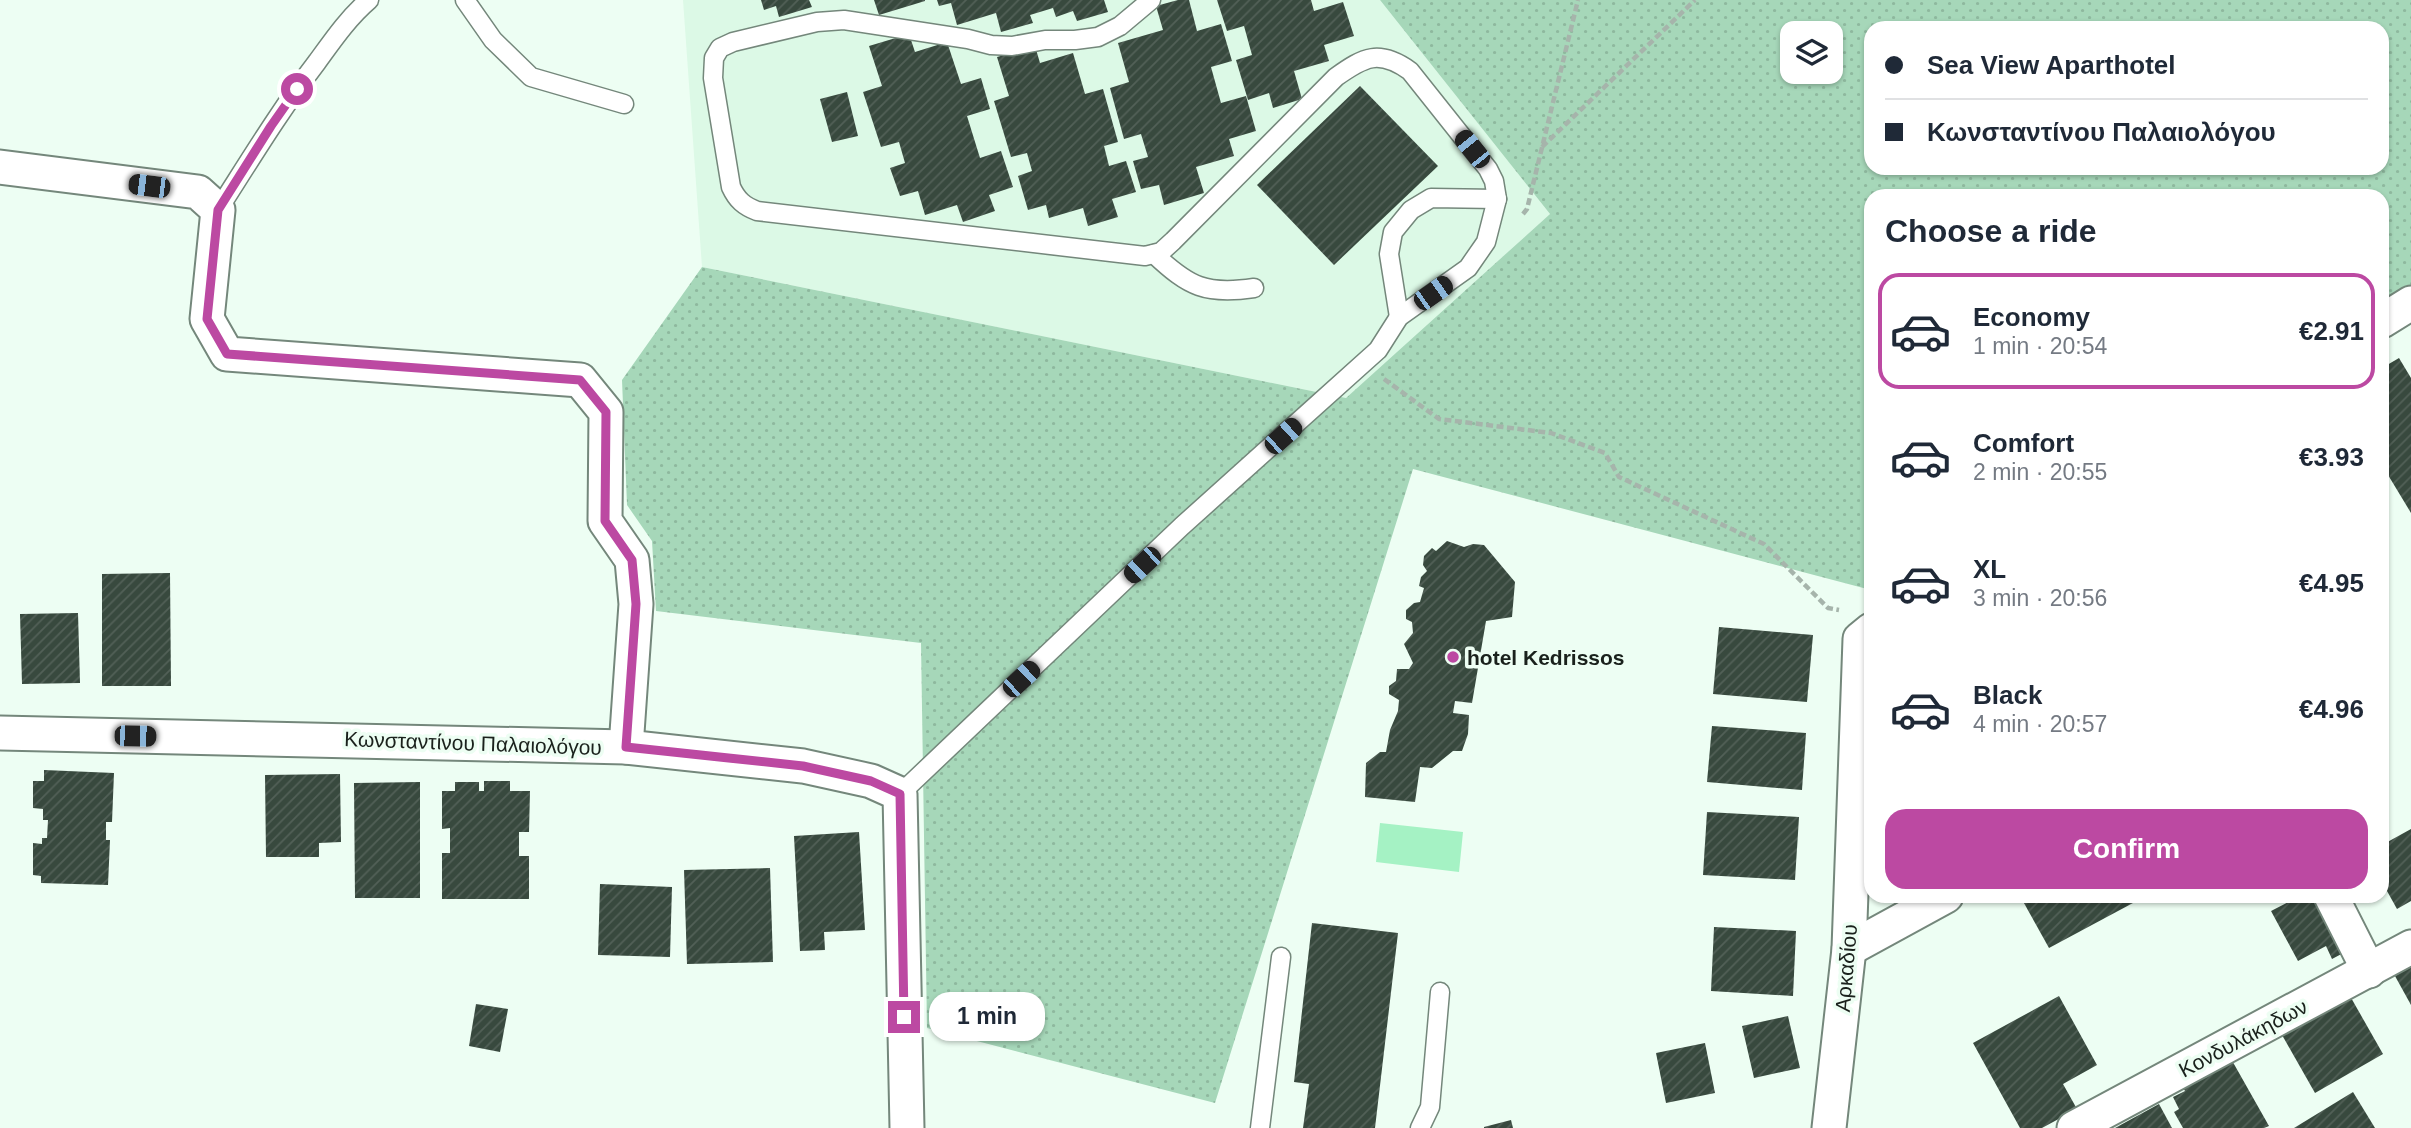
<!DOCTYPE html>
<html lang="en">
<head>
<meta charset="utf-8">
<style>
	body { margin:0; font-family:Arial,sans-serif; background:#f6f6f7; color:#1f2937; height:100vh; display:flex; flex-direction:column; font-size:26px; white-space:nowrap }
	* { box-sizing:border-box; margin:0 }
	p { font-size:23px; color:#747a83 }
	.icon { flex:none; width:38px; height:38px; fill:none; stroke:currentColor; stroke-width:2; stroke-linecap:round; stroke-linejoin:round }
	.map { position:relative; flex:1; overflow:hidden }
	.details { position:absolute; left:1864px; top:189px; width:525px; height:714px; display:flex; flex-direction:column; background:#fff; border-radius:21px; box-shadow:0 2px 5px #0004 }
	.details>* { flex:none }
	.banner { position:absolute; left:1864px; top:21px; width:525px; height:154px; border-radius:21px; box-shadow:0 2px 5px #0004; display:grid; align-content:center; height:154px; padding:0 21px; background:#fff }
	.controls { position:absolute; left:1780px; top:21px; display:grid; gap:14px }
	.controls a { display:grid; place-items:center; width:63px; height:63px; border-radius:14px; background:#fff; box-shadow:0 2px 5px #0004; font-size:35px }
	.end { position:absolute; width:32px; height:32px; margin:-16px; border:9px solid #bc49a2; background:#fff; box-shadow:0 0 0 4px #fff }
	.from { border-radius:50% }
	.bubble { position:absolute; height:49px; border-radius:21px; background:#fff; box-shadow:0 2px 5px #0004; font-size:23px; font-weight:800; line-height:49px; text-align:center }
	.car { position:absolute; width:21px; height:42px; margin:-21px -10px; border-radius:9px; box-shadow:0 0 5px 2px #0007; background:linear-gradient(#222 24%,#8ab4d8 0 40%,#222 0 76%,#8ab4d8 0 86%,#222 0) }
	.banner b { display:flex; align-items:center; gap:24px; height:66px; font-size:26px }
	.banner b+b { border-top:2px solid #e0e1e3 }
	.banner i { width:18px; height:18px; background:#1f2937 }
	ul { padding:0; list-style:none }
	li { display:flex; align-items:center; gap:21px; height:116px; margin:0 14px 10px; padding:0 7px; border:4px solid transparent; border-radius:21px }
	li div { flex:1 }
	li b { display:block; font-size:26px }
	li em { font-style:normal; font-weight:800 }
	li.on { border-color:#bc49a2 }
	li>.icon { width:63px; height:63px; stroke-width:1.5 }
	h2 { padding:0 21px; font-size:32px; line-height:84px }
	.action { display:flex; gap:14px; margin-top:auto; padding:14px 21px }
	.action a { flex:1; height:80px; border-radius:21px; background:#bc49a2; color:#fff; font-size:28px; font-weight:800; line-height:80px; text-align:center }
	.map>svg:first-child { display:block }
</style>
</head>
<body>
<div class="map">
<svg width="2411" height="1128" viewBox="0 0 2411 1128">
	<defs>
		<pattern id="grass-dots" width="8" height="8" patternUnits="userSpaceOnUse" patternTransform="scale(1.75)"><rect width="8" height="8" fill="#a6d7b9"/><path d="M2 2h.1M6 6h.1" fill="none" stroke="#8eb89e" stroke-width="1.8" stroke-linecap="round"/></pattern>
		<pattern id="building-hatch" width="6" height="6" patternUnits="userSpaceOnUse" patternTransform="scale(1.75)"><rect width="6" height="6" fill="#38493e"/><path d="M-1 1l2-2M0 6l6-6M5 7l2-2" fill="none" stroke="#526057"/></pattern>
	</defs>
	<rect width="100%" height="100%" fill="#edfef3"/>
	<!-- built -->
	<polygon fill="#dcf9e6" points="683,0 1380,0 1550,214 1346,398 702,267"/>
	<!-- grass -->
	<path fill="url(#grass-dots)" fill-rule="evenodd" d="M1380 0H2411V289L2382 306V196H1871V590L1413 469 1215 1103 927 1028 921 643 656 611 652 541 627 505 622 380 702 267 1346 398 1550 214ZM1871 28H2382V168H1871ZM1792 33H1830V72H1792Z"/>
	<!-- water -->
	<polygon fill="#a5f2c4" points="1380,823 1463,832 1459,872 1376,862"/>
	<!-- building -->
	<g fill="url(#building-hatch)">
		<polygon points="761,0 809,0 812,7 779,17 776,6 764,10"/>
		<polygon points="874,0 925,0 925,1 879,15"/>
		<polygon points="937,0 1104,0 1108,12 1077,21 1073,11 1056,17 1053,8 1030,15 1033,23 1001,32 996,13 957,25 951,3 939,6"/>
		<polygon points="1178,0 1189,0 1197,31 1221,24 1232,61 1211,67 1221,103 1246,96 1256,131 1229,139 1234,156 1196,167 1204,193 1164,205 1159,185 1141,189 1133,161 1148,157 1141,134 1124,139 1110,88 1129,82 1118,43 1163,30 1156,6"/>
		<polygon points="1217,0 1311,0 1314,11 1343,2 1354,36 1324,45 1329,61 1294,71 1302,99 1273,108 1269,93 1248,100 1236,60 1252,55 1244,26 1227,31"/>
		<polygon points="909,34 915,52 947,42 961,84 981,78 990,109 967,116 980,158 1001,151 1013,187 989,195 995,211 963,222 957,205 925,215 918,191 900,196 890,168 905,163 899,142 881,147 863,92 882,86 869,46"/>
		<polygon points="1035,46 1040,63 1073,53 1085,94 1103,89 1118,142 1104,146 1109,166 1126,161 1136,192 1112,199 1118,217 1088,226 1083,208 1049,218 1046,205 1028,210 1018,176 1032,171 1027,153 1011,157 994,101 1009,96 997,57"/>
		<polygon points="1360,86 1438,166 1334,265 1257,185"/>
		<polygon points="847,92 858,136 832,142 820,99"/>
		<polygon points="2399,358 2411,378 2411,513 2382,465 2382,368"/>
		<polygon points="1447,541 1464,547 1473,544 1484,545 1515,582 1512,617 1486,621 1472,703 1455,701 1453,713 1469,715 1468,734 1462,751 1453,751 1432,768 1420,767 1415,802 1365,797 1366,763 1380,752 1386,752 1390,730 1398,711 1399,700 1389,694 1389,686 1396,681 1397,669 1409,669 1413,663 1404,644 1413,633 1412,622 1406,619 1406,610 1414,603 1420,602 1424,588 1419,586 1421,577 1427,571 1423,565 1424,556 1432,548 1436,551"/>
		<polygon points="170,573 171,686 102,686 102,574"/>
		<polygon points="78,613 80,683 22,684 20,614"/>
		<polygon points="1719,627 1813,635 1807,702 1713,694"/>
		<polygon points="1712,726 1806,733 1802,790 1707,782"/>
		<polygon points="44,770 114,773 112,822 106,822 106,840 110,840 108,885 41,883 41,876 33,875 33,843 42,844 42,838 47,838 48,820 43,820 43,809 33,808 33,781 44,781"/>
		<polygon points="340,774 341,842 319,843 319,857 266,857 265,775"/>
		<polygon points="484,781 510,781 510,791 530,791 529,832 519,832 519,856 529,856 529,899 442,899 442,853 450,853 450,828 442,829 442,791 455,791 455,782 479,782 479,791 484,791"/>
		<polygon points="420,782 420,898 355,898 354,783"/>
		<polygon points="1707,812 1799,817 1795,880 1703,875"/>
		<polygon points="2411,829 2411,901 2397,909 2382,882 2382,845"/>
		<polygon points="859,832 865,930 824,932 825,950 800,951 794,836"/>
		<polygon points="770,868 773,962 687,964 684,870"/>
		<polygon points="600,884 672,887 670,957 598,955"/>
		<polygon points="2020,896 2146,896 2049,948"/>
		<polygon points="2300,896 2320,896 2349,950 2332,959 2326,946 2298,961 2271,911"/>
		<polygon points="1312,923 1398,933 1375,1128 1303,1128 1309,1084 1294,1082"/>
		<polygon points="1714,927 1796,931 1793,996 1711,991"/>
		<polygon points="2411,967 2411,1005 2395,976"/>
		<polygon points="2059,996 2097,1065 2063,1084 2077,1109 2042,1128 2020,1128 1973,1043"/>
		<polygon points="2350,996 2383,1054 2315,1093 2282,1035"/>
		<polygon points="476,1004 508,1009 500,1052 469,1046"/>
		<polygon points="1788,1016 1800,1068 1754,1078 1742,1026"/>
		<polygon points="1705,1043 1715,1093 1666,1103 1656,1053"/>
		<polygon points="2230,1057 2269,1126 2264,1128 2183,1128 2174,1112 2179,1109 2173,1097 2185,1091 2181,1084"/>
		<polygon points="2353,1092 2375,1128 2294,1128"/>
		<polygon points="2159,1104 2172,1128 2115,1128"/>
		<polygon points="1511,1120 1513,1128 1484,1128 1484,1127"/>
	</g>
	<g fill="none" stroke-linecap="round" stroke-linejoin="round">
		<!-- service casing -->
		<g stroke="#74877b" stroke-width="21">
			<g id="service">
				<polyline points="465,0 493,40 531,77 624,104"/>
				<path d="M218 210C250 160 281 109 317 62 333 40 348 18 369 0"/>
				<path d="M1154 254C1189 287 1206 295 1254 288"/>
				<polyline points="1399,317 1389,254 1393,232 1411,210 1431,198 1497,199"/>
				<path d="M900 794 1182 526 1378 350 1399 317 1468 268 1486 242 1497 199 1494 181 1488 169 1410 71C1379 49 1364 57 1336 77L1173 241 1161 252 1145 256 757 211C744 206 737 200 731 187L713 78 714 58 720 48 733 42 817 22 844 20 968 39 991 45 1012 46 1045 40H1075L1098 37 1120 26 1151 0"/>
				<polyline points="1260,1128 1281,957"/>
				<polyline points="1420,1128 1430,1107 1440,992"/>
			</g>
		</g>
		<!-- minor casing -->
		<g stroke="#74877b" stroke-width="37">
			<g id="minor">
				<polyline points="0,167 198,192 218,210 207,319 227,354 580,380 606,412 605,521 632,560 636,604 626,747"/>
				<polyline points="2382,321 2411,303"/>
				<polyline points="0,733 626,747 803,766 871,781 900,794 907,1128"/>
				<polyline points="2331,896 2369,971"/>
				<polyline points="1849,949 1946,896"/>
				<polyline points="1829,1128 1849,949 1860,639 1871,630"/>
				<polyline points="2074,1128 2411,947"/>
			</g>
		</g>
		<!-- path -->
		<g stroke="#a6b4ab" stroke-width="4.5" stroke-dasharray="7 3.5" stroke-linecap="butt">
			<polyline points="1542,147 1695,0"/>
			<polyline points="1523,214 1527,209 1578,0"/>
			<polyline points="1384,379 1439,419 1551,433 1605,453 1619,477 1764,544 1828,608 1839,610"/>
		</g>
		<!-- service -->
		<use href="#service" stroke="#fff" stroke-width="18"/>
		<!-- minor -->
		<use href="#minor" stroke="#fff" stroke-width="33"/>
	</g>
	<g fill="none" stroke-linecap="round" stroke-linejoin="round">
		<!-- route -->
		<polyline stroke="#bc49a2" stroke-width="9" points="297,89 271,126 218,210 207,319 227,354 580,380 606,412 605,521 632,560 636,604 626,747 803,766 871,781 900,794 904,1017"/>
	</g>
	<!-- markers -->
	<circle fill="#bc49a2" stroke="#edfef3" stroke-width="2.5" cx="1453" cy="657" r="7"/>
	<g text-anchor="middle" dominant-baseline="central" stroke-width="7" stroke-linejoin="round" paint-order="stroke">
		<!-- poi labels -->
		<g font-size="21" font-weight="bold" fill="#1a211c" stroke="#edfef3" text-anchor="start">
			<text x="1467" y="657">hotel Kedrissos</text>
		</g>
		<!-- street labels -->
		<g font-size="21" fill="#1a211c" stroke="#edfef3">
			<text transform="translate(473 743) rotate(2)">Κωνσταντίνου Παλαιολόγου</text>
			<text transform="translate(1846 968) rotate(-85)">Αρκαδίου</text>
			<text transform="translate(2243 1038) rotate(-28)">Κονδυλάκηδων</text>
		</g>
	</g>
</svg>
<div class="controls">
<a><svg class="icon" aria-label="layers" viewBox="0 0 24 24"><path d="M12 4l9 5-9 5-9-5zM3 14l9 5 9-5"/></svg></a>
</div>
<i class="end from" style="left:297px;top:89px"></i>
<i class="end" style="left:904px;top:1017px"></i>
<div class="bubble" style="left:929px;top:992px;width:116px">1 min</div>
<i class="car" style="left:1472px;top:149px;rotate:321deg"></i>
<i class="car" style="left:149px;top:186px;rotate:277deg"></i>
<i class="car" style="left:1433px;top:293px;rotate:55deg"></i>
<i class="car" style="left:1283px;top:436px;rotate:48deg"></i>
<i class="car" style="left:1142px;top:565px;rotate:227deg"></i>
<i class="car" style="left:1021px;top:679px;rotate:47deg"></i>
<i class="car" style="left:135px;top:736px;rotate:91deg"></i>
<div class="banner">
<b><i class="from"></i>Sea View Aparthotel</b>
<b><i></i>Κωνσταντίνου Παλαιολόγου</b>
</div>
<section class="details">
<h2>Choose a ride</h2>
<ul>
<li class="on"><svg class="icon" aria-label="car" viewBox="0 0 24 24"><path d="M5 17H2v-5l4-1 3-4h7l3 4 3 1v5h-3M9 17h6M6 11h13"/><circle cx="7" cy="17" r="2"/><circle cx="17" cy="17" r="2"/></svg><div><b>Economy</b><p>1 min · 20:54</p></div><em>€2.91</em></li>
<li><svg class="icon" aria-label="car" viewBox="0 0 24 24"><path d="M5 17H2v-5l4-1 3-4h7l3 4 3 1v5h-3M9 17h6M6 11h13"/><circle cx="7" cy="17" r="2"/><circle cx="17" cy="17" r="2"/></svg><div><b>Comfort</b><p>2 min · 20:55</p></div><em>€3.93</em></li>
<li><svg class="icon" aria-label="car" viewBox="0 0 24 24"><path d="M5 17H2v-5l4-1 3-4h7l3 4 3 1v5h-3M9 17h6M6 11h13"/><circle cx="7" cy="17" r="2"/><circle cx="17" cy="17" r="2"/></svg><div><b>XL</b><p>3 min · 20:56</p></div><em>€4.95</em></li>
<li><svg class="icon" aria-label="car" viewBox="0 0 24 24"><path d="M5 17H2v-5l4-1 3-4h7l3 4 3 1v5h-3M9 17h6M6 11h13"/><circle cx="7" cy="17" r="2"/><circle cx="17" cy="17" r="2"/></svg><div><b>Black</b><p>4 min · 20:57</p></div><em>€4.96</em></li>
</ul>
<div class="action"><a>Confirm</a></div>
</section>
</div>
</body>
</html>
